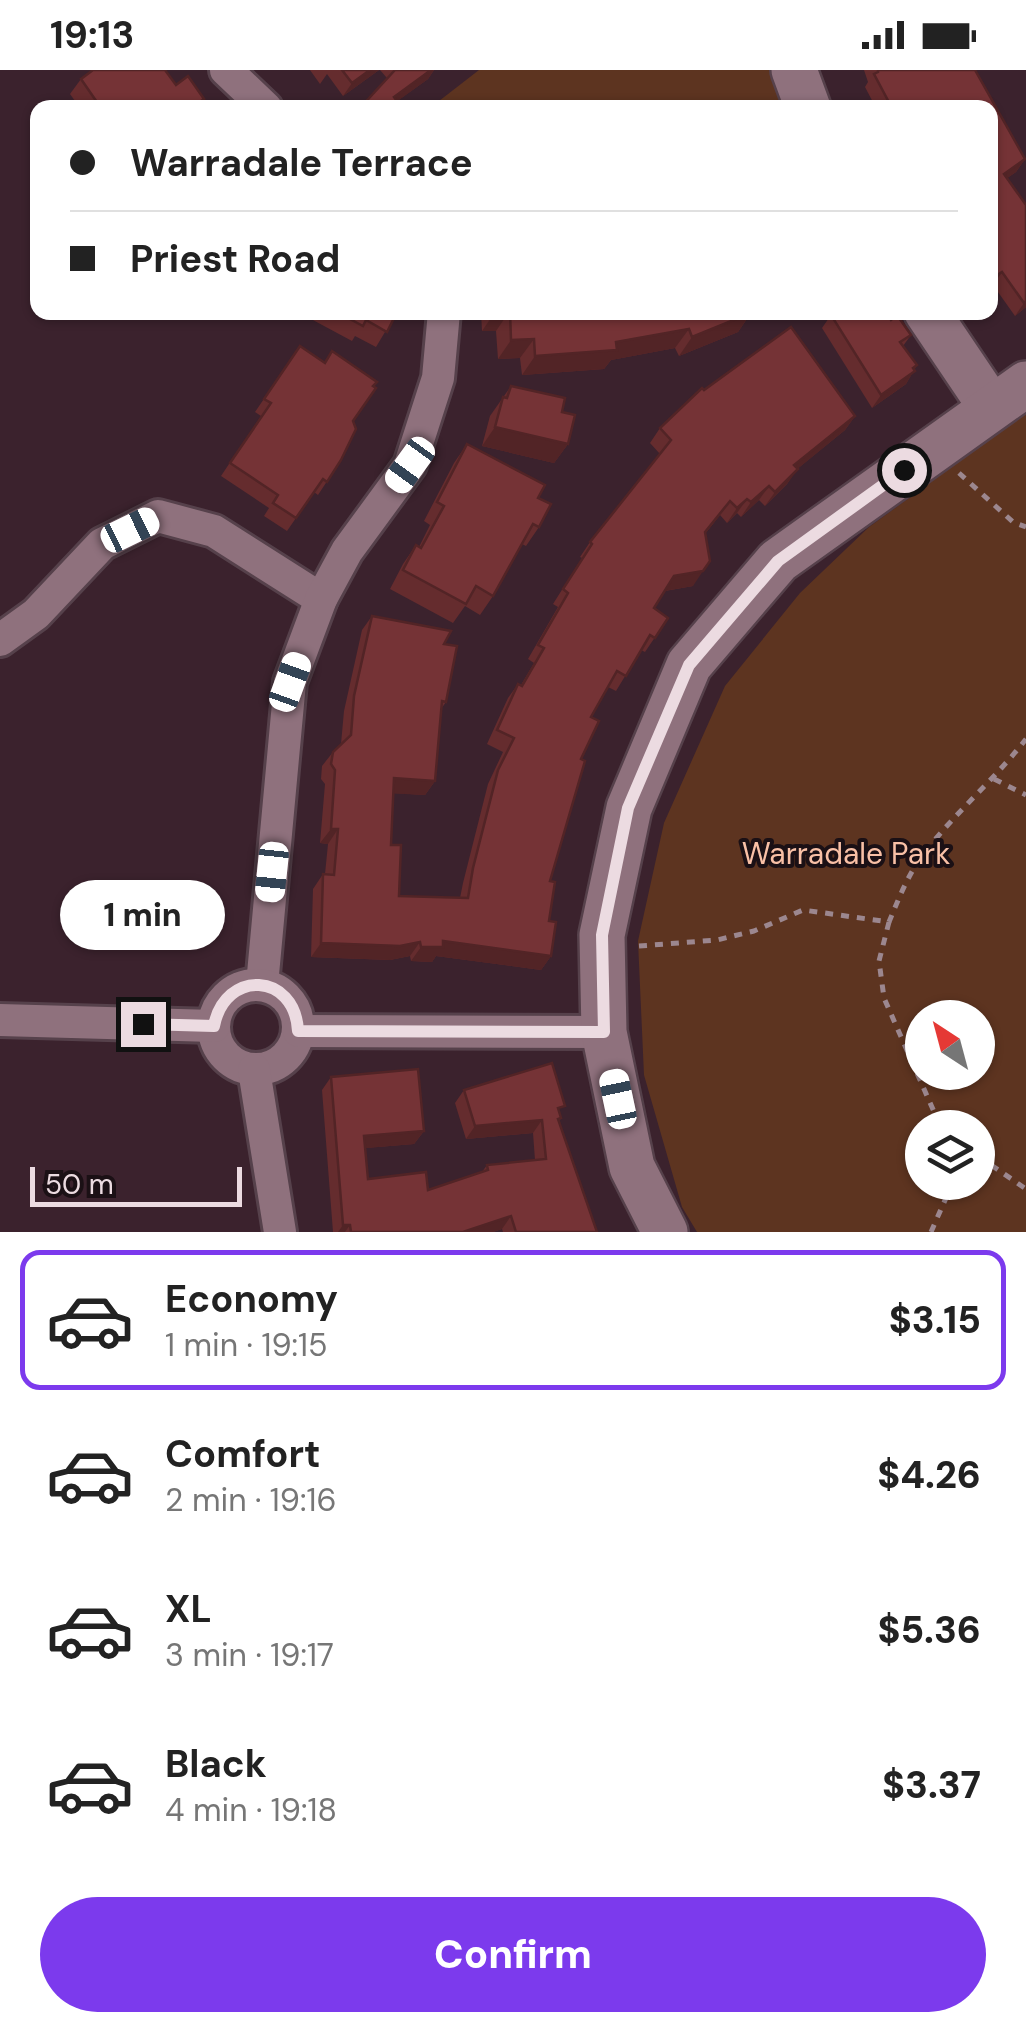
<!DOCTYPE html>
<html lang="en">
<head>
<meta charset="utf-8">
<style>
	body { margin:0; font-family:"DM Sans",sans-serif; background:#f6f6f6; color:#222; height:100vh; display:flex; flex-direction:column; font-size:38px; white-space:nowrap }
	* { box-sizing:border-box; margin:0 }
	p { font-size:32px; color:#767676 }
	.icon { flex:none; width:55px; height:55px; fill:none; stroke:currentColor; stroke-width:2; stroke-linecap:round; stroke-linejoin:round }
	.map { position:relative; height:1162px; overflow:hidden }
	.details { display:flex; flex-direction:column; background:#fff; flex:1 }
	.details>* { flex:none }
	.top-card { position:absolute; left:30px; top:30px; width:968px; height:220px; border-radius:20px; box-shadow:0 2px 8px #0004; display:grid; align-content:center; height:220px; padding:0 40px; background:#fff }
	.needle { width:65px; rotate:324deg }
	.controls { position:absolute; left:905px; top:930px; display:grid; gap:20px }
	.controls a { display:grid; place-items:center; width:90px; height:90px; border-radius:50%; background:#fff; box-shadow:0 2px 8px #0004; font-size:50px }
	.scale { position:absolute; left:30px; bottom:25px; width:212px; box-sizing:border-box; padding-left:10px; border:5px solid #ecdbe1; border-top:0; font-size:28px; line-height:35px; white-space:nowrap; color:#ecdbe1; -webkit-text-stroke:8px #1b1015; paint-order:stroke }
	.end { position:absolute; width:45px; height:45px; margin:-22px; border:12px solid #ecdbe1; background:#111; box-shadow:0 0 0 5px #111 }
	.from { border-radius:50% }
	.bubble { position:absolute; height:70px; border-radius:35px; background:#fff; box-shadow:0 2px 8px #0004; font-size:32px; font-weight:800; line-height:70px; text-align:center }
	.car { position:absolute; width:30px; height:60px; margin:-30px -15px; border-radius:12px; box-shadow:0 0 8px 2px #0007; background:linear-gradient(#fff 24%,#345 0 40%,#fff 0 76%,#345 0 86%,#fff 0) }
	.top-card b { display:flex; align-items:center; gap:35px; height:95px; font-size:38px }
	.top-card b+b { border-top:2px solid #e0e0e0 }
	.top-card i { width:25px; height:25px; background:#222 }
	ul { padding:18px 0 0; list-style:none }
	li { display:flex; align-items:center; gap:30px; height:140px; margin:0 20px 15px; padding:0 20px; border:5px solid transparent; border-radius:20px }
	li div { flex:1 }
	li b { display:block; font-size:38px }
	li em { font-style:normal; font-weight:800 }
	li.on { border-color:#7c3aed }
	li>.icon { width:90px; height:90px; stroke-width:1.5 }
	.cta { display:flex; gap:20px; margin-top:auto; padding:20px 40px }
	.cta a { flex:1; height:115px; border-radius:60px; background:#7c3aed; color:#fff; font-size:40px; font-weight:800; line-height:115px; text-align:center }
	.status { display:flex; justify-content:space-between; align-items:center; height:70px; padding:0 50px; background:#fff; direction:ltr }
	.status svg { height:28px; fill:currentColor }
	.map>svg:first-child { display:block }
</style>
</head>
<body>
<div class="status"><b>19:13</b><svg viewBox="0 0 49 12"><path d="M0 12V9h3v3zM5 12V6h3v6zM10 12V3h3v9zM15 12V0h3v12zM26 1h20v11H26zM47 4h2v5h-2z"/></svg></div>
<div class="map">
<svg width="1026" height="1162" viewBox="0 0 1026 1162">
	<rect width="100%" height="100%" fill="#3b222d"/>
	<!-- green -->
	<g fill="#5d3420" fill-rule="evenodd">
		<polygon points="479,0 771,0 784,37 430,38"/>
		<path d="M1026 343V1162H697L682 1137 644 1005 638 871 664 753 725 616 800 523 869 457ZM922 948H978V1002H922ZM922 1058H978V1112H922Z"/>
	</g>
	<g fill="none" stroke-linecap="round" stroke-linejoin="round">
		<!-- street casing -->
		<g stroke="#56414b" stroke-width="38">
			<g id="street">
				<polyline points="226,0 266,38"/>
				<polyline points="0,570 36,544 102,474 158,446 214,461 321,529"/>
				<polyline points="262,915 290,612 321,529 347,481 410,395 438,308 444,242"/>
				<circle cx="256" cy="957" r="42"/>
				<polyline points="0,950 214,956"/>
				<polyline points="299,961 604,962"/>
				<polyline points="254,1000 280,1162"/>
			</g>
		</g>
		<!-- secondary casing -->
		<g stroke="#56414b" stroke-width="50">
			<g id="secondary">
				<polyline points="794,0 808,38"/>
				<polyline points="927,242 991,337"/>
				<polyline points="665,1162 632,1097 604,962 602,865 629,738 689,595 778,491 1026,314"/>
			</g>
		</g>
		<!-- path -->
		<g stroke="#9c878f" stroke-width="5" stroke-dasharray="8 8" stroke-linecap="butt">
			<polyline points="959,403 1013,452 1026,457"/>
			<polyline points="994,709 1026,725"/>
			<polyline points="889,852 879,891 884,928 935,1044 948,1058"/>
			<path d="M639 876 717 870 754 861 803 840 889 852C899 828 909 802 925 782 955 743 995 709 1026 669"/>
			<polyline points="978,1086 1026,1119"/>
			<polyline points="931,1162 953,1112"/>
		</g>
		<!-- street -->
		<use href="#street" stroke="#8f717d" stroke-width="32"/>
		<!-- secondary -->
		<use href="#secondary" stroke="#8f717d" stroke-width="45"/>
	</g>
	<!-- wall -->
	<g fill="#652c2e">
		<polygon points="310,0 379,0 343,26 327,4 320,14"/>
		<polygon points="380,0 434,0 428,9 397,31 399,34 397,38 360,38 387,8"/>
		<polygon points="864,0 975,0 1025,89 1016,102 1007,108 1026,135 1026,237 1015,246 993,215 990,216 990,38 876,38 865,17 868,12"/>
		<polygon points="81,9 176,15 202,31 207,38 80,38 70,24"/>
		<polygon points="298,242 397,242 376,277 355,266 352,271"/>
		<polygon points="481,242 751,242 751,243 738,262 679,286 675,278 611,290 604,299 522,305 520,288 498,289 496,261 482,261"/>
		<polygon points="831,245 891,250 911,265 903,276 917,295 906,314 872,338 822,258"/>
		<polygon points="300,276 324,292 332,281 353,351 341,390 318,425 314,422 287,461 264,446 269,438 221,406 261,346 255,342"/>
		<polygon points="511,316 562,342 568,374 554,393 482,376 490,346"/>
		<polygon points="704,320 855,346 845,360 797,399 787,414 765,436 759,430 741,447 737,443 727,453 720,445 705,464 693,516 665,521 654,538 668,548 645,582 641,580 616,621 608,617 591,647 550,811 549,851 551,886 541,900 436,886 432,892 411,891 410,886 390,890 311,887 313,819 323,804 325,804 328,774 320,773 325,714 321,709 322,696 333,682 341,674 344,641 362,560 372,546 444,574 446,632 441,639 435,711 425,725 394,723 391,775 399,826 460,828 463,813 488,714 503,682 487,674 508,628 518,614 521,615 534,593 528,589 558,537 553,534 582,488 580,487 590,472 660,384 650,373 660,358"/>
		<polygon points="467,374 538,428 539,457 526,476 522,474 493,526 480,545 465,536 453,553 390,519 403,494 416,475 419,477 430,455 424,451 454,393"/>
		<polygon points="331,1007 424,1061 414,1074 365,1078 368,1109 428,1120 482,1102 487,1095 535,1090 533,1063 466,1069 455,1033 464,1020 560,1044 561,1048 559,1052 597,1162 503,1162 502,1159 493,1162 333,1162 322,1020"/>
	</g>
	<!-- shaded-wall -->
	<g fill="#522426">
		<polygon points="370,0 379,0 343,26 352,13"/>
		<polygon points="431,0 434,0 428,9 388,38 394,27"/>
		<polygon points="1025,89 1016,102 995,117 1004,104"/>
		<polygon points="1002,202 993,215 990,216 990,212 994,207"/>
		<polygon points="1026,231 1026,237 1015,246 1024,233"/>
		<polygon points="495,242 509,242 496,261 482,261"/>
		<polygon points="751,243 738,262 679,286 692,267"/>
		<polygon points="689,259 675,278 611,290 604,299 522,305 535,286"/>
		<polygon points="534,269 520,288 498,289 511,270"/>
		<polygon points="917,295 906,314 872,338 881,325"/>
		<polygon points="855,346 845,360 784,410 794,395"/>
		<polygon points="495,357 568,374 554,393 482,376"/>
		<polygon points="798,399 787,414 765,436 775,422"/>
		<polygon points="769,416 759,430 741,447 751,432"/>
		<polygon points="747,429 737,443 727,453 737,438"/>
		<polygon points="703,501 693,516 664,521 674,506"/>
		<polygon points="394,708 435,711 425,725 384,723"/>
		<polygon points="331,759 338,759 328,774 320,773"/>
		<polygon points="443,871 551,886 541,900 436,886 432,892 411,891 421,877"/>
		<polygon points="420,872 410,886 390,890 311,887 321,873"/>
		<polygon points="542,1050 533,1063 466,1069 475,1056"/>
		<polygon points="424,1061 414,1074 355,1079 364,1066"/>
		<polygon points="511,1146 502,1159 493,1162 463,1162"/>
		<polygon points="343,1155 350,1155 345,1162 338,1162"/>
	</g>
	<!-- building -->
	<g fill="#753336" stroke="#522426" stroke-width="2.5">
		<polygon points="93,0 165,0 176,15 188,6 204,29 201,31 207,38 101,38 81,9"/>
		<polygon points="342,0 370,0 352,13"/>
		<polygon points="395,0 431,0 394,27 399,34 394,38 360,38"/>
		<polygon points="878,0 975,0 1025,89 1004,104 1026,135 1026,231 1024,233 1002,202 994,207 990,201 990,38 892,38 874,4 878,2"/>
		<polygon points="337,242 397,242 387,262 366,250 363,256"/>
		<polygon points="510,242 751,242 751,243 692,267 689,259 616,272 617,280 535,286 534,269 511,270"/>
		<polygon points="834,242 885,242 891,250 897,245 911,265 900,272 917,295 913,298 915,301 881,325 831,245"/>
		<polygon points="791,257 855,346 794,395 798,399 775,422 769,416 751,432 747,429 737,438 730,431 705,462 710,491 703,501 674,506 654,538 668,548 655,568 650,565 626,606 617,601 591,647 599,651 581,689 585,691 550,811 555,812 549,851 556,852 551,886 443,871 443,877 421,877 420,872 400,876 321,873 323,804 334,805 338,759 331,759 335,700 331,694 333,682 351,665 354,626 372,546 451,561 444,574 457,576 446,632 442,631 435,711 394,708 391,775 401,775 399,826 468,828 473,798 498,700 514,668 497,660 518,614 522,616 544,578 538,575 568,523 563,519 592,474 590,472 671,370 660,358 702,318 704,320"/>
		<polygon points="300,276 325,293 332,281 377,312 373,316 376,318 353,351 356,359 341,390 327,412 323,409 296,448 273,433 278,425 230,393 271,333 264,329"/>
		<polygon points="511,316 565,328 562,342 575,345 568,374 495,357 503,327 507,328"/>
		<polygon points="467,374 545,415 538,428 551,434 539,457 533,454 493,526 476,516 466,534 403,500 416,475 421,478 444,436 437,432"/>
		<polygon points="552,993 565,1036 558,1038 561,1048 558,1049 597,1162 516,1162 511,1146 463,1162 351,1162 350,1155 343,1155 331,1007 418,999 424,1061 364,1066 368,1109 426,1102 428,1120 488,1100 487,1095 546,1089 542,1050 475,1056 464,1020"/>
	</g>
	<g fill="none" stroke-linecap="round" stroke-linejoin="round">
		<!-- route -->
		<path stroke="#ecdbe1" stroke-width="12" d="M143 954 214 956C225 899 295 902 298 961L604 962 602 865 628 738 689 595 778 491 904 400"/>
	</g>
	<g text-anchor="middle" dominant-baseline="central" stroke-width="8" stroke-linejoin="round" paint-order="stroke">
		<!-- park labels -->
		<g font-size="30" fill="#f9c0a6" stroke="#1b1015">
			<text x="846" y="783">Warradale Park</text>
		</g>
	</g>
</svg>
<div class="controls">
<a><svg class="needle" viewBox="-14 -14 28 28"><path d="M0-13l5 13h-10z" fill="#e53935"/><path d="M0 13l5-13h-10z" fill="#767676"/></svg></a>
<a><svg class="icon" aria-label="layers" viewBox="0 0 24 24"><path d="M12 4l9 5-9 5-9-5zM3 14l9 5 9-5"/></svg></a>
</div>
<div class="scale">50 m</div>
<i class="end from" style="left:904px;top:400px"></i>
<i class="end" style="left:143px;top:954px"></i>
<div class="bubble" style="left:60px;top:810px;width:165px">1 min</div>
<i class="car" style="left:410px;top:395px;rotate:216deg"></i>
<i class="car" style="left:130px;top:460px;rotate:64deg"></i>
<i class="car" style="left:290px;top:612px;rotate:20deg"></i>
<i class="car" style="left:272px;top:802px;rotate:186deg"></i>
<i class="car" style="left:618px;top:1029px;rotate:348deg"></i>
<div class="top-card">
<b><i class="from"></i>Warradale Terrace</b>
<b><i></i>Priest Road</b>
</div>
</div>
<section class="details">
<ul>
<li class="on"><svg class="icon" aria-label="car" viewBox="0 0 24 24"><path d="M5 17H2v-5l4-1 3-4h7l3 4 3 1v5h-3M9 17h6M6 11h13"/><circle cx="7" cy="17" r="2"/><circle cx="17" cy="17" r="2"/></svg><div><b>Economy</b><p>1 min · 19:15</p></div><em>$3.15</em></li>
<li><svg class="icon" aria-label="car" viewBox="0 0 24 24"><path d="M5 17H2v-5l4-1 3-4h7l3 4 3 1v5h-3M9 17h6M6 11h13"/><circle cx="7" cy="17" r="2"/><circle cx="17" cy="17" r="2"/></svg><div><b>Comfort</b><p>2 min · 19:16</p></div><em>$4.26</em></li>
<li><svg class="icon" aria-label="car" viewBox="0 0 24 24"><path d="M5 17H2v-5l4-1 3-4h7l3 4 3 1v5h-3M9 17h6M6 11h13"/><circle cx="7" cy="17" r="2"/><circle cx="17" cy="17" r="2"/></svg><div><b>XL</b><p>3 min · 19:17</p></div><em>$5.36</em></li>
<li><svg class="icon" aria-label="car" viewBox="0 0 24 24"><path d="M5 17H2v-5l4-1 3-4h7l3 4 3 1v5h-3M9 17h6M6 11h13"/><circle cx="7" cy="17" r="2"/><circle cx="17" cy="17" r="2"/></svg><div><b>Black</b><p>4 min · 19:18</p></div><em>$3.37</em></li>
</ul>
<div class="cta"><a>Confirm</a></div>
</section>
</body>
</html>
